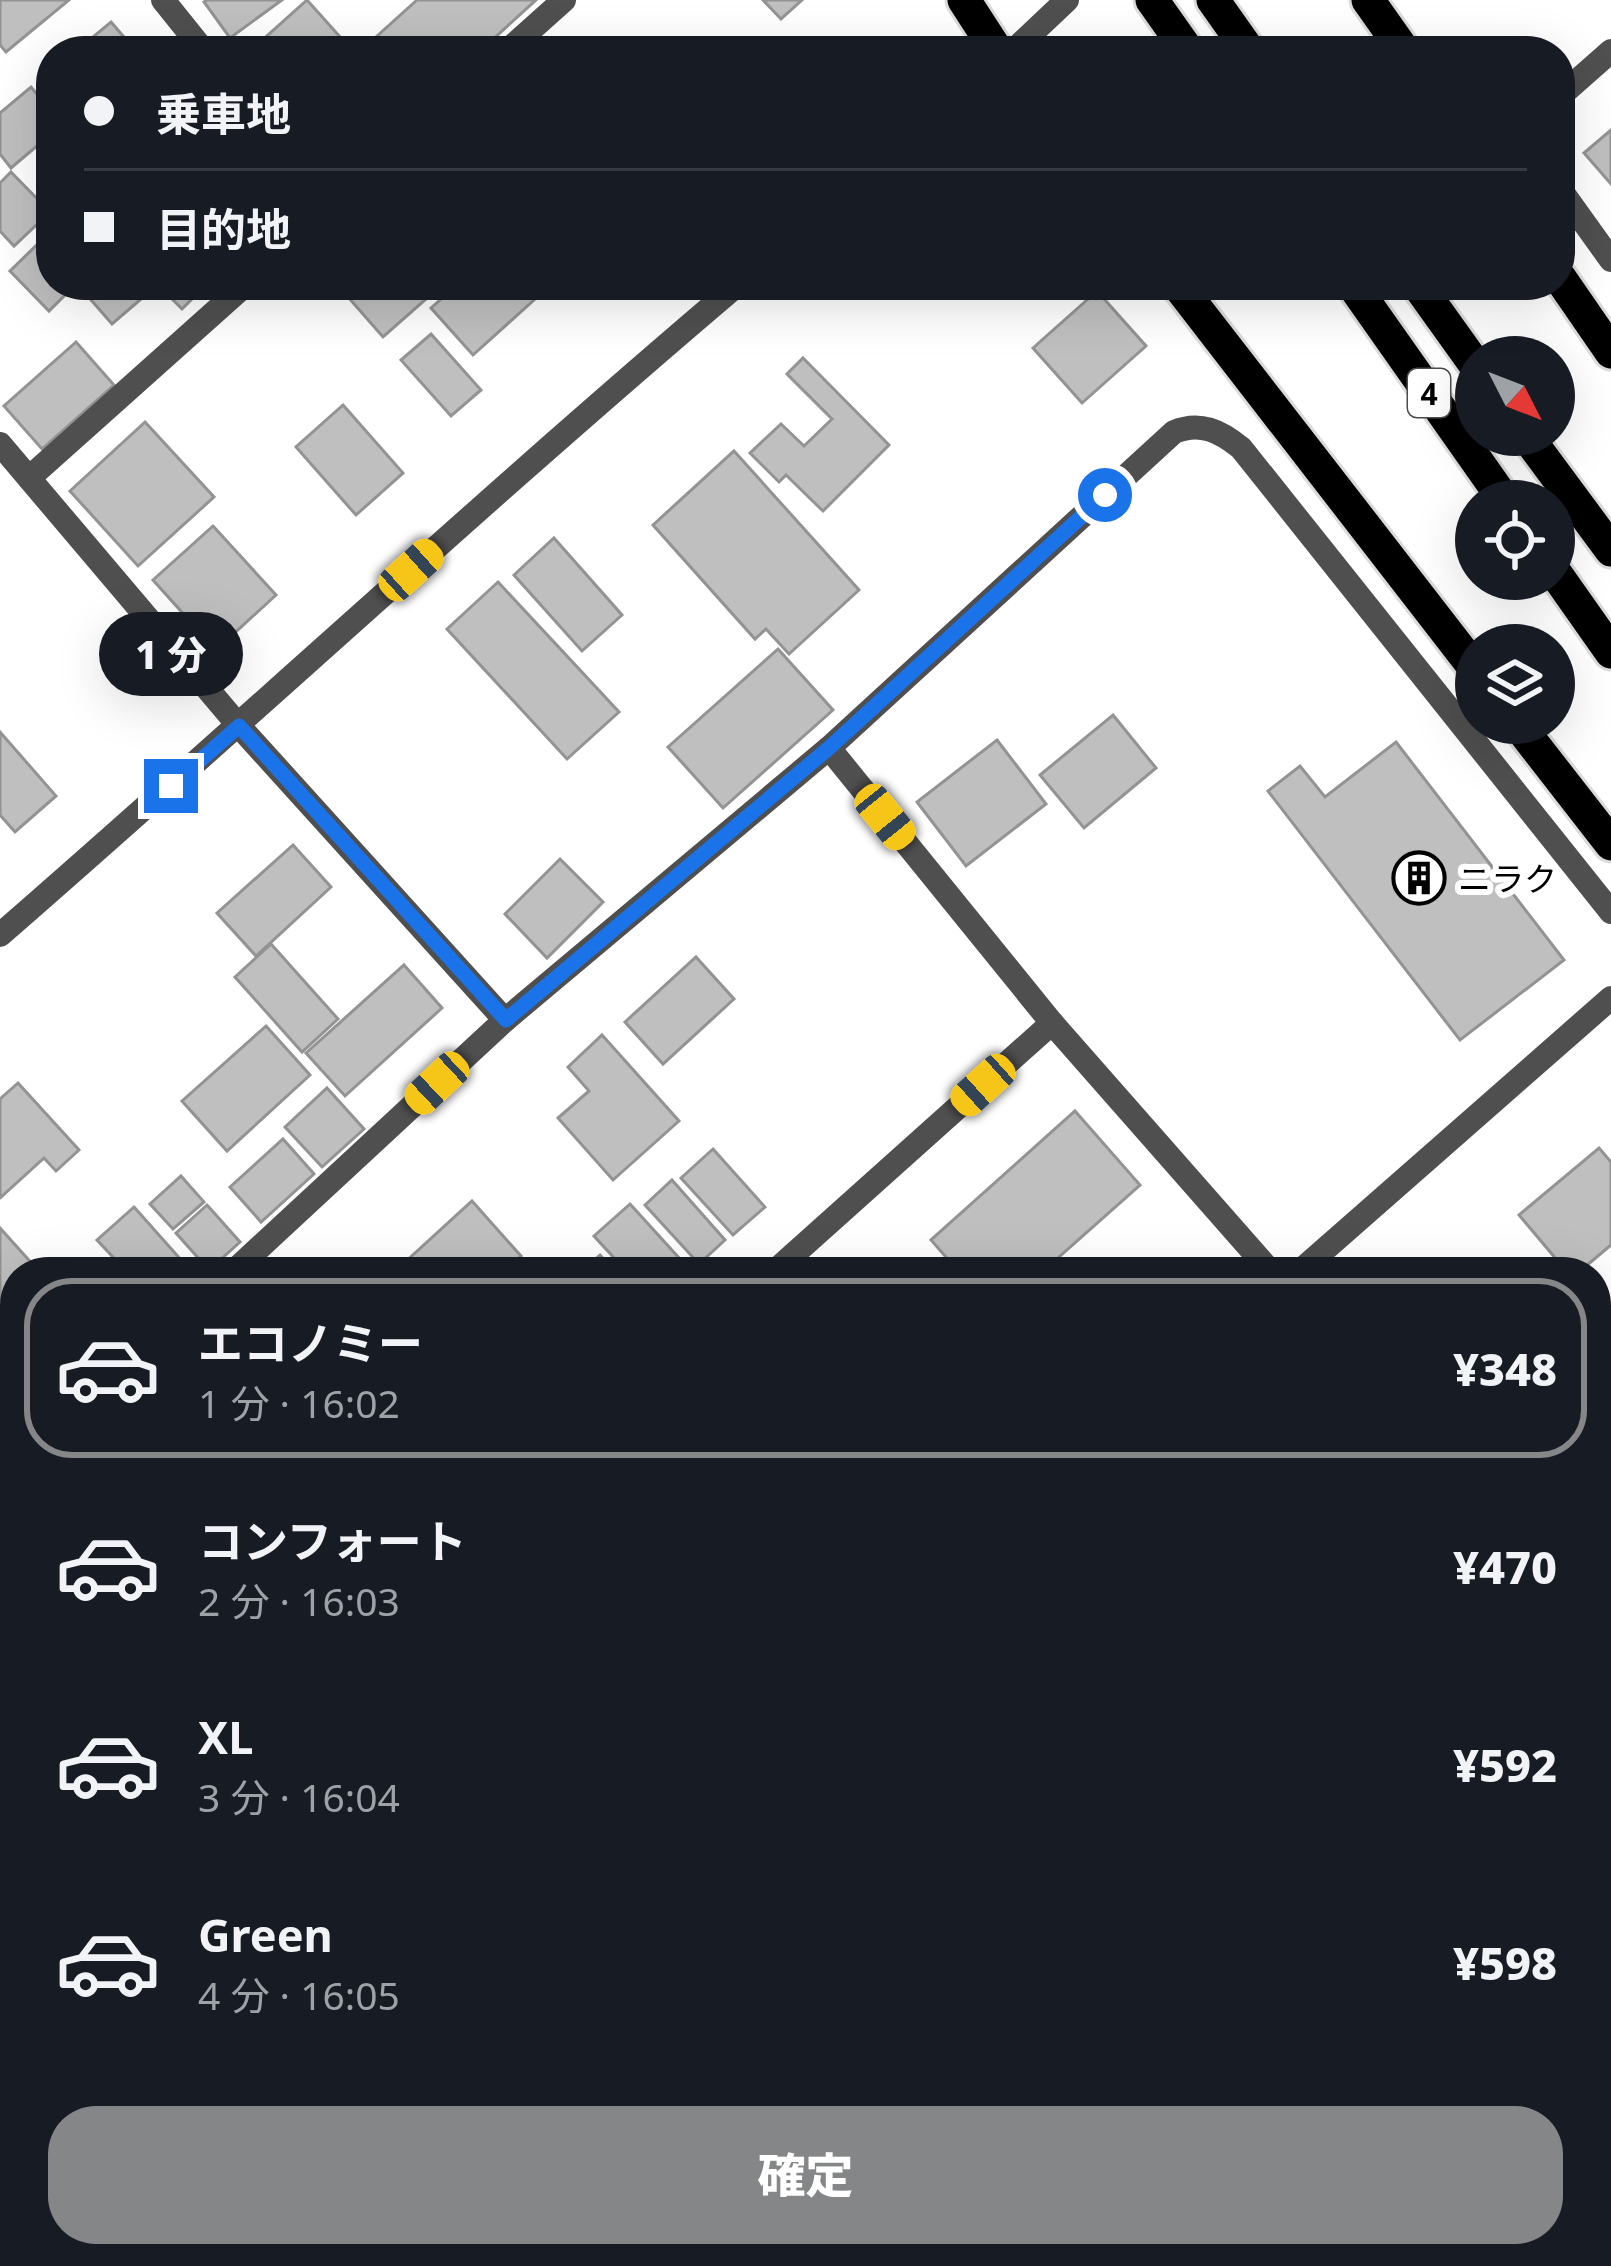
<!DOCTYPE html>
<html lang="ja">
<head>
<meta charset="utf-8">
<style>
	body { margin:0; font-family:"Noto Sans","Noto Sans JP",sans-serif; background:#242831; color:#f1f3f6; height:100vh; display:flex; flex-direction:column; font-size:45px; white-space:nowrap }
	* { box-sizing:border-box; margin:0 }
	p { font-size:39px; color:#9ea1a6 }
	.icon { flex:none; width:66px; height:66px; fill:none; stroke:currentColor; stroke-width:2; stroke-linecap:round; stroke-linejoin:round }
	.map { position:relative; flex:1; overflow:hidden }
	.side { position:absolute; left:0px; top:1257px; width:1611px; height:1011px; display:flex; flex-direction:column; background:#171b24; border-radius:48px 48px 0 0; box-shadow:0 12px 48px #0002 }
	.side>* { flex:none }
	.banner { position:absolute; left:36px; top:36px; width:1539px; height:264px; border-radius:48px; box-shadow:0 12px 48px #0002; display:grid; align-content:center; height:264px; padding:0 48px; background:#171b24 }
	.needle { width:78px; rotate:132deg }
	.tools { position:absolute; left:1455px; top:336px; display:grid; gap:24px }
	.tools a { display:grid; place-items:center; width:120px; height:120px; border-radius:50%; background:#171b24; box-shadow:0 12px 48px #0002; font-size:60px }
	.end { position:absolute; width:54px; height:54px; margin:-27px; border:15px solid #1a73e8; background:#fff; box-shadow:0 0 0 6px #fff }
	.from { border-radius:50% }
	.bubble { position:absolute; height:84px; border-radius:42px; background:#171b24; box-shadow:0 12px 48px #0002; font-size:39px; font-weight:800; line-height:84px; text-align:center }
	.car { position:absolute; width:36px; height:72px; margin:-36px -18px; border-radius:15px; box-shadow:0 0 9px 3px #0007; background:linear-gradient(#f5c518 24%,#345 0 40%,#f5c518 0 76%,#345 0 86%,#f5c518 0) }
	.banner b { display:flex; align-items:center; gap:42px; height:114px; font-size:45px }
	.banner b+b { border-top:3px solid #363941 }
	.banner i { width:30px; height:30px; background:#f1f3f6 }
	ul { padding:21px 0 0; list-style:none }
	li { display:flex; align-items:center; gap:36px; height:180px; margin:0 24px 18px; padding:0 24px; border:6px solid transparent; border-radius:48px }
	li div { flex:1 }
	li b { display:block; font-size:45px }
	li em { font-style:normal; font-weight:800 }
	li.on { border-color:#858687 }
	li>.icon { width:108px; height:108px; stroke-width:1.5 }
	.button { display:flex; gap:24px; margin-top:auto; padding:24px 48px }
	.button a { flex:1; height:138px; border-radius:48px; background:#858687; color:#fff; font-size:48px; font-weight:800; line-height:138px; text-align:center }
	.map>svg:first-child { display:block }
</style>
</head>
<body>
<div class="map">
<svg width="1611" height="2266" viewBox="0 0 1611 2266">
	<rect width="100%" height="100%" fill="#fff"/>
	<!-- building -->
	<g fill="#bfbfbf" stroke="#939393" stroke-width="3">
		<polygon points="0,0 69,0 6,52 0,45"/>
		<polygon points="207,0 282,0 230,38 204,2"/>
		<polygon points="307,0 350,48 346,51 250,51"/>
		<polygon points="417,0 536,0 480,51 389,51 376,37"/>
		<polygon points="763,0 802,0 781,19"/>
		<polygon points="111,22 136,51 76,51"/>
		<polygon points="31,87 51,111 51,134 11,168 0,154 0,113"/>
		<polygon points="1611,130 1611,184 1584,153"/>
		<polygon points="11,172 50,212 14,246 0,231 0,183"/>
		<polygon points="51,231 51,285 75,285 49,311 10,271"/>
		<polygon points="92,285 140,285 147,294 112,324 84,292"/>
		<polygon points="158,285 190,285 198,293 182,309"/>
		<polygon points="342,285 442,285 383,337 340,288"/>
		<polygon points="457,285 520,285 534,300 473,355 431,308"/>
		<polygon points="1097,291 1146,346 1082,403 1033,348"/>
		<polygon points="431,334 481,390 451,416 401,360"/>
		<polygon points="76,342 114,385 42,449 4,406"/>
		<polygon points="803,358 889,445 823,511 786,475 779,482 750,453 781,424 804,446 832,419 787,374"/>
		<polygon points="343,405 403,473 356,515 296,447"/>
		<polygon points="145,422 214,497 138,566 70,491"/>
		<polygon points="734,451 859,590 789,654 766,629 755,639 653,525"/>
		<polygon points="213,526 276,595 216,650 153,580"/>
		<polygon points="554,538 622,615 582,651 514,575"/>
		<polygon points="498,582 619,712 567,759 447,629"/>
		<polygon points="778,649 833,710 723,808 668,747"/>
		<polygon points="1113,715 1156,768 1084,828 1040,775"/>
		<polygon points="0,732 56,796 15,832 0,815"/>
		<polygon points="997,740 1046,804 966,866 917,802"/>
		<polygon points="1396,742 1564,960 1460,1040 1268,791 1300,766 1325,797"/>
		<polygon points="293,845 331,887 256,956 217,913"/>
		<polygon points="560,859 603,902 547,958 505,914"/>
		<polygon points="271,944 338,1019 302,1052 235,977"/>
		<polygon points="696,957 734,999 663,1064 625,1022"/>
		<polygon points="404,965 442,1008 345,1096 306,1053"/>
		<polygon points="266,1026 310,1075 227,1151 182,1101"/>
		<polygon points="602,1035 679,1121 613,1180 558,1118 589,1091 568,1067"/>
		<polygon points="18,1083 79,1150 56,1171 44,1158 0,1198 0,1099"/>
		<polygon points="327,1088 364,1129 322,1167 285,1127"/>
		<polygon points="1075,1111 1140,1185 1042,1272 959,1272 931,1240"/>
		<polygon points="283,1139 314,1174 261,1222 230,1187"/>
		<polygon points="1599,1148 1611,1162 1611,1245 1579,1272 1567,1272 1519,1215"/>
		<polygon points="713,1149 765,1207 733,1235 681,1178"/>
		<polygon points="181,1176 204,1202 173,1229 150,1204"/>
		<polygon points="672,1180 725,1240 699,1264 645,1205"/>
		<polygon points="472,1201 521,1256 504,1272 411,1272 403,1264"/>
		<polygon points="630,1204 690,1270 688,1272 627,1272 594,1236"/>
		<polygon points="207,1205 240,1242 209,1270 176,1233"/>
		<polygon points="134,1207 183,1262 171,1272 127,1272 97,1240"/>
		<polygon points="0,1228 36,1268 15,1272 15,1287 0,1300"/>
		<polygon points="600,1255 615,1272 581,1272"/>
		<polygon points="15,1318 15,1395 7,1402 0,1394 0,1331"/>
		<polygon points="1596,1387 1611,1405 1611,1426 1596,1439"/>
		<polygon points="15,1601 15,1702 0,1685 0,1615"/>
		<polygon points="1596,1883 1611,1897 1611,1935 1596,1951"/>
		<polygon points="0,1908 12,1917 0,1931"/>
		<polygon points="0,1999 15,2011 15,2035 0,2054"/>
		<polygon points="1606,2010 1611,2015 1611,2083 1596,2098 1596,2020"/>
		<polygon points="9,2165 15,2170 15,2253 48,2253 38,2266 0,2266 0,2176"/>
		<polygon points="1596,2218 1611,2232 1611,2246 1592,2266 1548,2266 1537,2256 1596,2253"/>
		<polygon points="103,2253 130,2253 146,2266 93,2266"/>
		<polygon points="209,2253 322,2253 312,2266 225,2266"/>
		<polygon points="1016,2253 1042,2253 1032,2266"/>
		<polygon points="1281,2253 1335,2253 1326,2266 1272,2266"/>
		<polygon points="1394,2253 1476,2253 1464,2266 1404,2266"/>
		<polygon points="1511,2253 1522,2253 1537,2266 1500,2266"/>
	</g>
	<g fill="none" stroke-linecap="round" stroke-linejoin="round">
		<!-- trunk casing -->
		<g stroke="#dbdbdb" stroke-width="39">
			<g id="trunk">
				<polyline points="964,0 997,51"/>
				<polyline points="1152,0 1188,51"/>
				<polyline points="1213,0 1249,51"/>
				<polyline points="1368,0 1404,51"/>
				<polyline points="1560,278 1611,352"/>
				<polyline points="1178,285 1476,670"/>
				<polyline points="1353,285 1505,501"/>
				<polyline points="1418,285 1476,366"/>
				<polyline points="1526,435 1611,550"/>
				<polyline points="1554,571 1611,652"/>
				<polyline points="1517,723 1611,844"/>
			</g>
		</g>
		<!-- path -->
		<g stroke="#717171" stroke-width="8" stroke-dasharray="3 6" stroke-linecap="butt">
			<polyline points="0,2122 15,2134"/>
			<polyline points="164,2253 181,2266"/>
		</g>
		<!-- minor -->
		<g stroke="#4f4f4f" stroke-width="24">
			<polyline points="163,0 204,51"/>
			<polyline points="507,51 564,0"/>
			<polyline points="1560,96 1611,51"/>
			<polyline points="1560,189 1611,260"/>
			<polyline points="0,444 239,726 505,1020"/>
			<polyline points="29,478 245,285"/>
			<polyline points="829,748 1052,1023 1271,1272"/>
			<path d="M233 1272 505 1020 829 748 1174 432C1200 421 1220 431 1241 448L1611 912"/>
			<polyline points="774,1272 1052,1023"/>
			<polyline points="1299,1272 1611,998"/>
			<polyline points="0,1487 15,1473"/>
			<polyline points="1596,1683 1611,1702"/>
			<polyline points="1596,1789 1611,1776"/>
			<polyline points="0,1870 15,1882"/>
			<polyline points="1596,2161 1611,2175"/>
			<polyline points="479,2253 494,2266"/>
			<polyline points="581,2266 596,2253"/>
			<polyline points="1062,2266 1072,2253"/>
		</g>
		<!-- tertiary -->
		<g stroke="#4f4f4f" stroke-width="24">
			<polyline points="1013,51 1067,0"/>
			<path d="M0 935C247 720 487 497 737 285"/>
		</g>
		<!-- trunk -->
		<use href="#trunk" stroke="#000" stroke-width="33"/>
	</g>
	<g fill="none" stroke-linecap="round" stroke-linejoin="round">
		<!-- route -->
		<polyline stroke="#1a73e8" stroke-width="15" points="171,786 239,726 506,1020 829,748 1105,495"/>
	</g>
	<!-- icons -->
	<defs>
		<g id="building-ring" transform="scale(2.7)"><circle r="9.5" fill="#fff" stroke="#000" stroke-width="1.5"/><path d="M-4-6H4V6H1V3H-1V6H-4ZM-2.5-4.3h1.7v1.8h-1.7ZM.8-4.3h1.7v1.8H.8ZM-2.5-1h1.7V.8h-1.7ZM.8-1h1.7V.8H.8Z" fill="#000"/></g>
	</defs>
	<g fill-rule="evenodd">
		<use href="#building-ring" x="1419" y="878"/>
	</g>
	<g text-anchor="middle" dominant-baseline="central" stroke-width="12" stroke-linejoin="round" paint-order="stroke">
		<!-- shield labels -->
		<rect fill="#fff" stroke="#4c4c4c" stroke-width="3" x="1408" y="369" width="42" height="48" rx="9"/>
		<g font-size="30" font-weight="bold" fill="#000">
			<text x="1429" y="393">4</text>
		</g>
		<!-- poi labels -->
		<g font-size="33" fill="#000" stroke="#fff" text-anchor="start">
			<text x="1458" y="878">ニラク</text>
		</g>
	</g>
</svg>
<div class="tools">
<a><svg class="needle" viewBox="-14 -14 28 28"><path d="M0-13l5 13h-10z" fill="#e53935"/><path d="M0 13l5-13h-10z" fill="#9ea1a6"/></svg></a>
<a><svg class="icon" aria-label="locate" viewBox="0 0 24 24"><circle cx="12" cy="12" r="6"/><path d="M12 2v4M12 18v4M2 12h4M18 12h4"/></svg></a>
<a><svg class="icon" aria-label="layers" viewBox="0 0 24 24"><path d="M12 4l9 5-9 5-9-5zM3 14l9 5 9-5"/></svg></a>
</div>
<i class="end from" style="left:1105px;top:495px"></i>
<i class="end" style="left:171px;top:786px"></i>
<div class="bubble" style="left:99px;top:612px;width:144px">1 分</div>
<i class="car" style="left:411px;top:570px;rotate:48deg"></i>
<i class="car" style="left:885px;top:817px;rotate:141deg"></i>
<i class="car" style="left:437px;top:1083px;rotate:227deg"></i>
<i class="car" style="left:983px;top:1085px;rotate:228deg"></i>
<div class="banner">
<b><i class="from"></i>乗車地</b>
<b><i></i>目的地</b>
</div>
<section class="side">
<ul>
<li class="on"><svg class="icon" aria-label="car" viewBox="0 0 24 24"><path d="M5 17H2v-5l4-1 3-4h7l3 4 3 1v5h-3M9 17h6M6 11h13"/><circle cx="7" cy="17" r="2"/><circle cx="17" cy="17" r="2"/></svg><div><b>エコノミー</b><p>1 分 · 16:02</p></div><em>¥348</em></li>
<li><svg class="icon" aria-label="car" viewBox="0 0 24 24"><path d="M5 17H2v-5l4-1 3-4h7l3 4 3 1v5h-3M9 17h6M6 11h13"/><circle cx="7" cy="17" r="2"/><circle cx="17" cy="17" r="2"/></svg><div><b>コンフォート</b><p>2 分 · 16:03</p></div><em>¥470</em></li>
<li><svg class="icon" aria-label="car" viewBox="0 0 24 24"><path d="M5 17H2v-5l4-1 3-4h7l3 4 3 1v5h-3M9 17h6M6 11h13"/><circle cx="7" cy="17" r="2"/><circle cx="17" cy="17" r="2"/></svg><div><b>XL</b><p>3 分 · 16:04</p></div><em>¥592</em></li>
<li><svg class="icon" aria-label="car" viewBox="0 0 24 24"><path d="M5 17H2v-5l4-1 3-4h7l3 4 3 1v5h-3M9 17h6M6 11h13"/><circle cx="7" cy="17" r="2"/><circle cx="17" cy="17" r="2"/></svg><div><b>Green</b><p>4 分 · 16:05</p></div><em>¥598</em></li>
</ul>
<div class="button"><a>確定</a></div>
</section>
</div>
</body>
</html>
